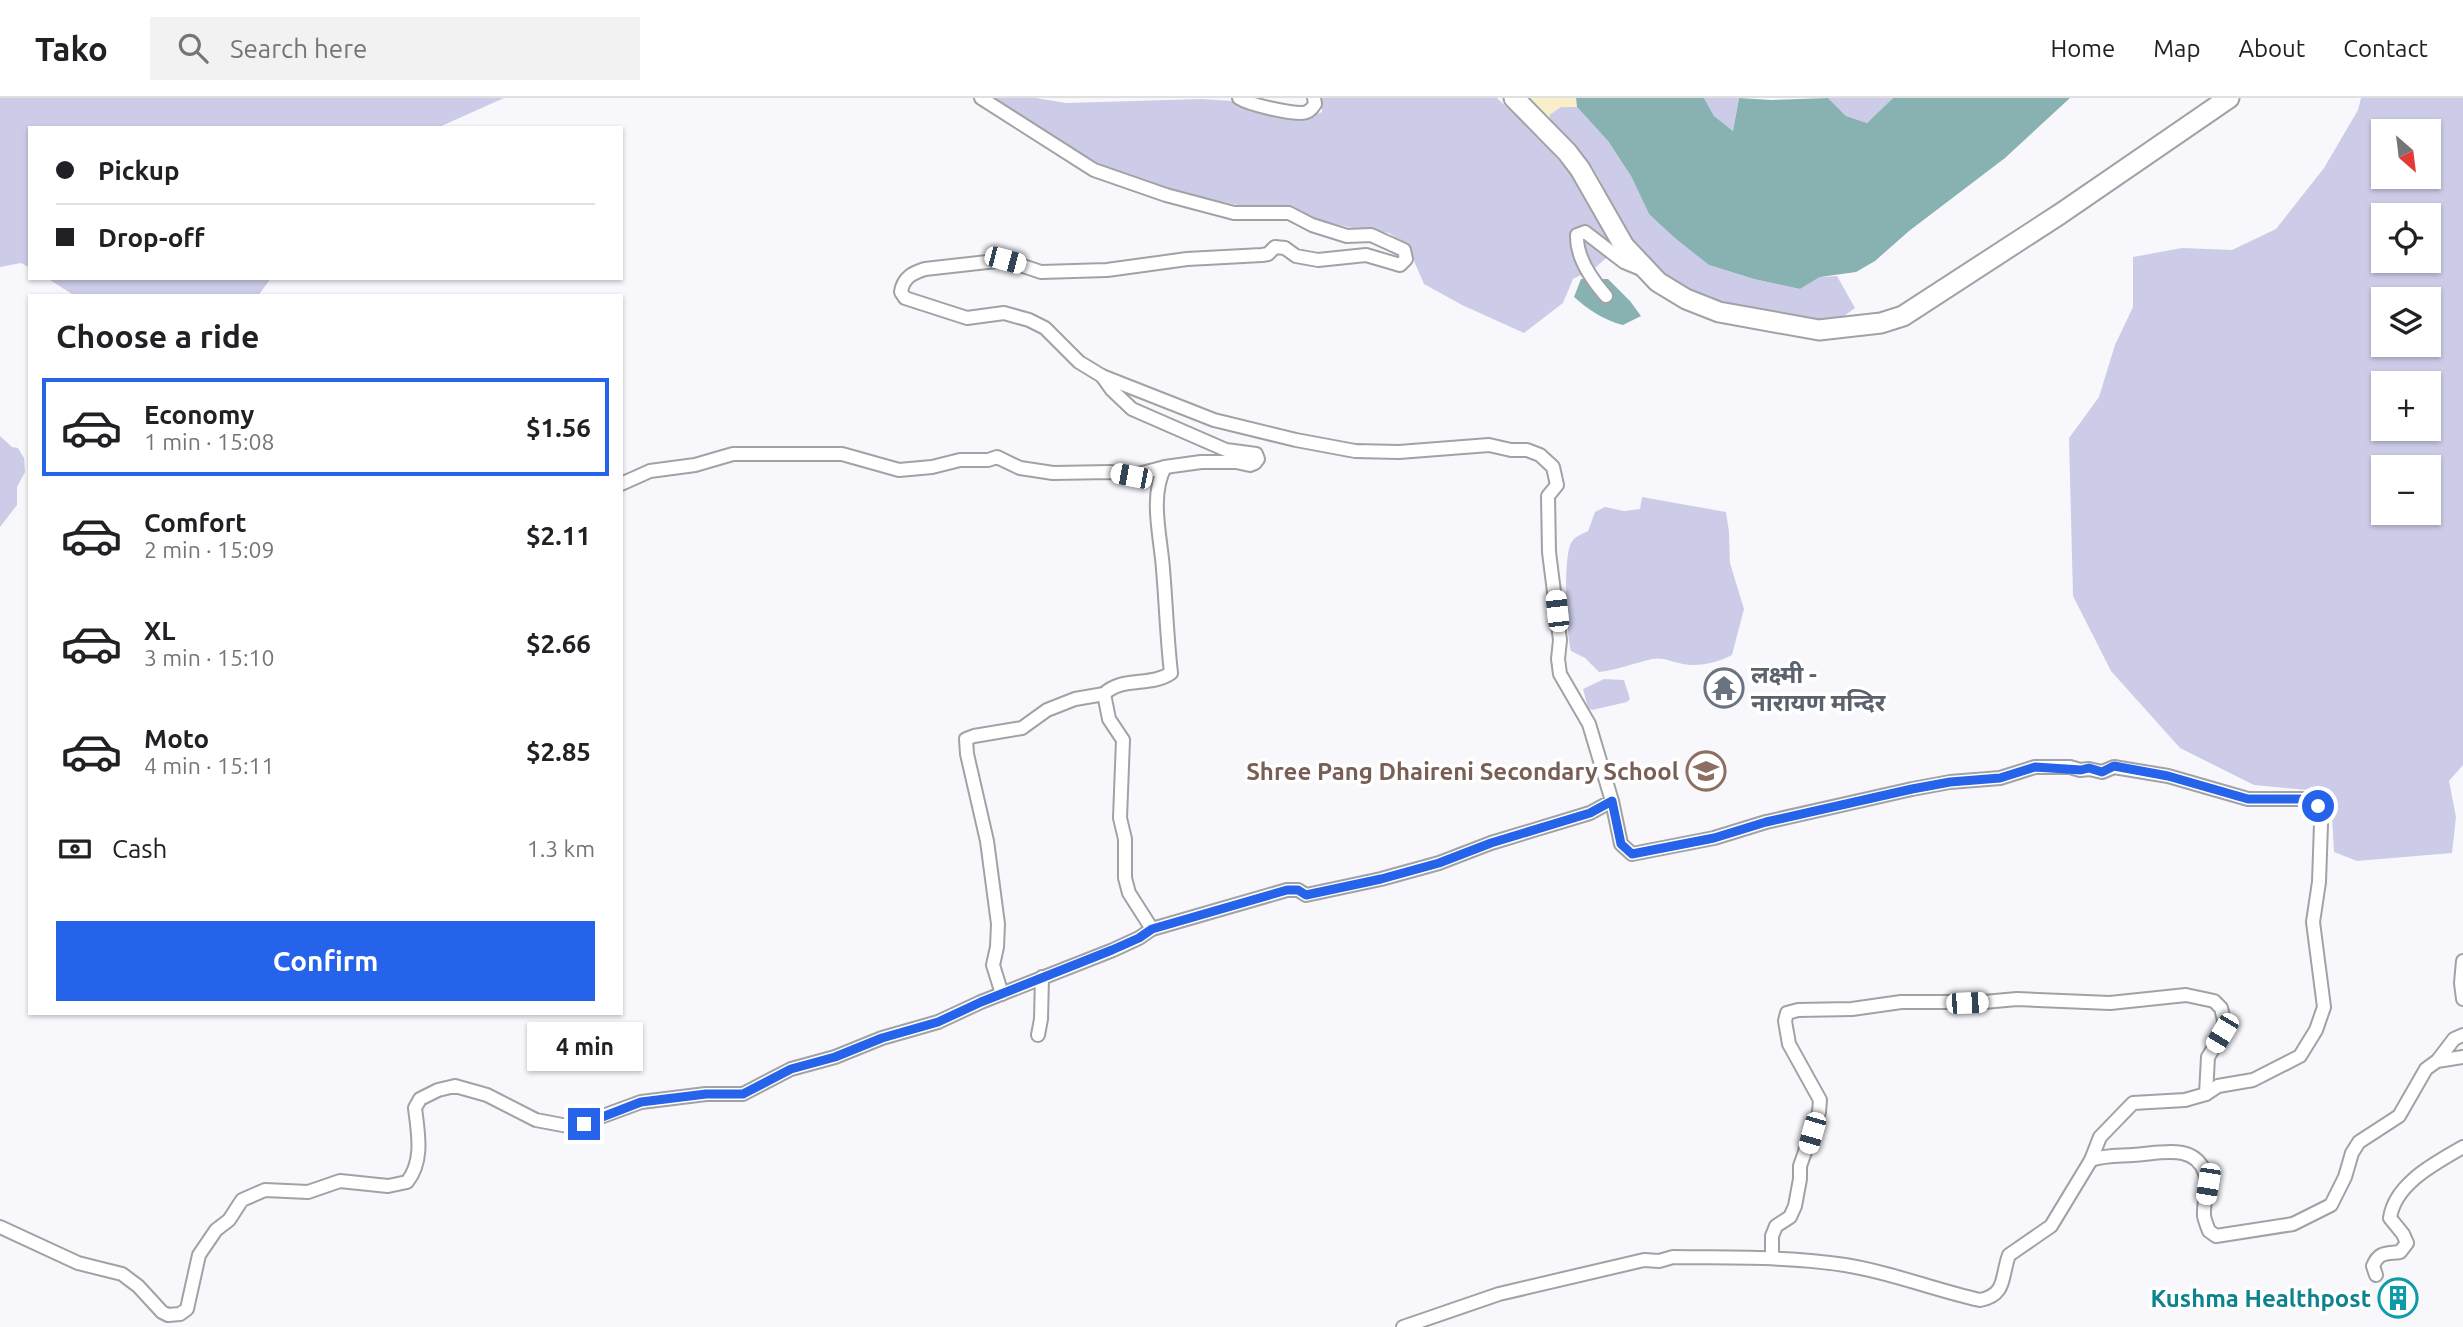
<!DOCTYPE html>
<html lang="en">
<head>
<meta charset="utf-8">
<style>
	body { margin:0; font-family:Ubuntu,"Noto Sans Devanagari",sans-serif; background:#f2f2f2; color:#202124; height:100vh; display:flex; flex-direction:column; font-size:26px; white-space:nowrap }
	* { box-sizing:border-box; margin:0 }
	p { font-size:23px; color:#757577 }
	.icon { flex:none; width:38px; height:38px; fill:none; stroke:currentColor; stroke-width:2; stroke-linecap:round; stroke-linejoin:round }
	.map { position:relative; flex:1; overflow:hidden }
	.side { position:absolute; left:28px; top:196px; width:595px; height:721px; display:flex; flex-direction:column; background:#fff; border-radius:0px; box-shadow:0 2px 5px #0004 }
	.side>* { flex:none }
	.guide { position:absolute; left:28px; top:28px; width:595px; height:154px; border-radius:0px; box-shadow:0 2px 5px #0004; display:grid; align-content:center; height:154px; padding:0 28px; background:#fff }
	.needle { width:46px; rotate:152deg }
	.controls { position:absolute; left:2371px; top:21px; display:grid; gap:14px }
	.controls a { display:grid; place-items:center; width:70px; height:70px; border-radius:0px; background:#fff; box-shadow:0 2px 5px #0004; font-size:35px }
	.end { position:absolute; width:32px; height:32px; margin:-16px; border:9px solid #2563eb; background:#fff; box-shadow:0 0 0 4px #fff }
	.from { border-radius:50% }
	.bubble { position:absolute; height:49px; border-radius:0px; background:#fff; box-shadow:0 2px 5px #0004; font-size:23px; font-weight:700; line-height:49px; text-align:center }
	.car { position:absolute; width:21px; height:42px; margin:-21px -10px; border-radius:9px; box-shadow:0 0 5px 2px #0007; background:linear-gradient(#fff 24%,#345 0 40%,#fff 0 76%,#345 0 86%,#fff 0) }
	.guide b { display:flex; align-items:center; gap:24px; height:66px; font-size:26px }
	.guide b+b { border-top:2px solid #e0e0e0 }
	.guide i { width:18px; height:18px; background:#202124 }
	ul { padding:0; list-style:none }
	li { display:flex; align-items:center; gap:21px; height:98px; margin:0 14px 10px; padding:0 14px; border:4px solid transparent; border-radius:0px }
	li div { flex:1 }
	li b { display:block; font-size:26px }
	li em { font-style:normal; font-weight:700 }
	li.current { border-color:#2563eb }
	li>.icon { width:63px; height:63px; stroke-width:1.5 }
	h2 { padding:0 28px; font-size:32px; line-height:84px }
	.pay { display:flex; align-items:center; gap:18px; height:77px; padding:0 28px; font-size:26px }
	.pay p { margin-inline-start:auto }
	.cta { display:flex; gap:14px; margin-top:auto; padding:14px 28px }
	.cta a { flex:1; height:80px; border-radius:0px; background:#2563eb; color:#fff; font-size:28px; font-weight:700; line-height:80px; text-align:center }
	header { display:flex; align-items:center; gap:42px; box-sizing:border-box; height:98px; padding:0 35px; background:#fff; border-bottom:2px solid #e0e0e0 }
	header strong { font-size:33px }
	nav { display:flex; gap:38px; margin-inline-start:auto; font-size:24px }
	.search { width:490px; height:63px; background:#f2f2f2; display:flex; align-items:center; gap:18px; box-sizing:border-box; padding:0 24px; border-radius:0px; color:#757577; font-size:26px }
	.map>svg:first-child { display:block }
</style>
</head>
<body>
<header>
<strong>Tako</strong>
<div class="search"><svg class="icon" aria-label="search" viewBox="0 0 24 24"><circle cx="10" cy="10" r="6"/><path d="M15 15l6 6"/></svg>Search here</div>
<nav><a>Home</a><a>Map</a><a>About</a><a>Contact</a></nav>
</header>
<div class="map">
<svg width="2463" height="1229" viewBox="0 0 2463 1229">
	<rect width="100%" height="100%" fill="#f8f8fc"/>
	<!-- green -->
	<g fill="#cccce8" fill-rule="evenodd">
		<polygon points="0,0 504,0 437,30 30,30 30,170 21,165 0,169"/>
		<polygon points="995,0 1036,0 1066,5 1202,1 1232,3 1257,15 1301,23 1322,14 1321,0 1497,0 1535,35 1571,76 1615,152 1595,170 1573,181 1563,205 1524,235 1462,207 1424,186 1407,147 1389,135 1357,131 1318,122 1293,108 1243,108 1214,102 1166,90 1101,68"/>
		<polygon points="1704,0 1739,0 1733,33 1714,18"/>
		<polygon points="1828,0 1893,0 1867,25 1846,18"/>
		<path d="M2361 0H2463V667L2449 683 2456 719 2452 755 2357 763 2334 754 2332 718 2317 693 2254 687 2180 650 2111 573 2073 498 2069 340 2099 299 2115 247 2133 209V159L2182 150 2232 152 2276 131 2324 70 2358 12ZM2384 33H2429V79H2384ZM2384 117H2429V163H2384ZM2384 201H2429V247H2384ZM2384 285H2429V331H2384ZM2384 369H2429V415H2384Z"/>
		<path d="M1561 9H1577L1608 43 1631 78 1649 116 1709 167 1754 181 1800 191 1820 179 1837 178 1855 210 1833 226C1765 215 1685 209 1638 153 1620 133 1608 93 1592 69 1580 50 1555 39 1549 17Z"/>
		<polygon points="47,180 271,180 258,198 75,198"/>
		<polygon points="0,338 12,349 18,350 24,360 25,374 17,389 17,407 0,429"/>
		<path d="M1642 399 1726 414 1729 434 1730 465 1744 511 1732 557C1717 565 1696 570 1679 565 1670 563 1662 559 1652 561 1634 565 1618 572 1599 574L1585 560 1571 553C1566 536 1563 460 1571 445 1574 439 1582 436 1588 433L1595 414 1605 409 1624 413 1640 411Z"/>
		<polygon points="1604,581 1624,582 1630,601 1627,604 1592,612 1588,610 1583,591"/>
	</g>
	<!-- sand -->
	<polygon fill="#f9efc9" points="1522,0 1576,0 1577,9 1561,9 1549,16 1552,28"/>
	<!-- water -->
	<g fill="#88b1b2">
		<polygon points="1576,0 1704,0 1714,18 1733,33 1739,0 1772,2 1828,0 1846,18 1867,25 1893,0 2070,0 2005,60 1909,133 1875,163 1856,174 1820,179 1800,191 1754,181 1709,167 1675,140 1649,116 1631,78 1608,43 1577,9"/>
		<path d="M1581 181H1608L1630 203 1641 218 1623 227C1603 222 1589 212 1574 199Z"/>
	</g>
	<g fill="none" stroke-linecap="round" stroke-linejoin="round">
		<!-- minor casing -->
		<g stroke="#a2a2a6" stroke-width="16">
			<g id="minor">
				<path d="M1239 0C1250 7 1288 15 1302 15 1308 15 1312 11 1315 6L1314 0"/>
				<path d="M1606 198C1592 182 1576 159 1577 137L1585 134 1624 164 1641 171"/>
				<polyline points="1102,278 1112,292 1132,311 1226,352 1256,356 1258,361 1255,365 1250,367 1236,364 1201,364 1165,369"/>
				<path d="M621 386 650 373 695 367 733 356H842L899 372 932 369 960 362H988L997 359 1020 370 1053 375 1111 374 1131 378 1165 369C1149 399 1161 440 1163 471 1166 506 1167 540 1171 575 1151 589 1122 578 1104 596L1109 621 1123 642 1120 720 1125 741V780L1129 795 1152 831"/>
				<polyline points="2463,863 2461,885 2463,901"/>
				<polyline points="1002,896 993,867 997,849 998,826 987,743 967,656 966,641 974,638 1022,630 1047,612 1075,601 1104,596"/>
				<polyline points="1038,937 1041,921 1042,879"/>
				<polyline points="2438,962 2454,941 2463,937"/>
				<path d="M2091 1062C2105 1057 2118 1058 2133 1057 2158 1056 2194 1044 2205 1075 2210 1090 2203 1103 2204 1118 2205 1123 2207 1128 2209 1133L2216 1138 2293 1126 2331 1107 2345 1079 2352 1055 2359 1044 2399 1018 2426 971 2437 963 2463 959"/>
				<path d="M0 1129 78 1165 122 1176 138 1188 162 1214 168 1217 180 1216 187 1211 199 1157 216 1132 229 1122 242 1102 265 1092 308 1094 340 1083 388 1088 407 1084C424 1063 418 1035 415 1010L420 1001 438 992 455 988 487 997 536 1022 573 1029 641 1004 706 996H743L791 971 835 959 882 940 938 924 981 904 1113 852 1139 840 1152 831 1287 792H1298L1306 797 1381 781 1439 765 1491 745 1590 715 1612 703 1589 626 1560 576 1558 561 1560 542 1549 454 1548 398 1557 387 1553 369 1540 357 1527 352H1511L1489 347 1399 354 1355 353 1296 342 1214 322 1102 278 1079 264 1045 230 1029 222 1004 215 967 220 905 200 901 194C903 180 912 175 925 171L1005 162 1041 174 1107 172 1187 161 1262 157 1268 156 1275 149 1285 150 1296 158 1318 162 1366 157 1400 167 1406 161 1404 152 1371 137 1347 138 1312 127 1289 115H1234L1166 97 1094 72 981 0"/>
				<polyline points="1772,1160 1772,1138 1776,1128 1790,1119 1795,1108 1800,1081 1800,1068 1819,1014 1820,1002 1789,946 1785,923 1787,915 1798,912 1852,911 1901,904 1984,904 2017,901 2110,905 2186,897 2214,903 2221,910 2224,922 2223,935 2208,959 2206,996"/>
				<path d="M2376 1177 2373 1168C2379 1153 2387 1156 2400 1154L2407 1145 2403 1136 2390 1120C2395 1085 2436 1065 2463 1049"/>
				<path d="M1403 1229 1499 1196 1644 1162 1659 1163 1673 1159C1730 1160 1788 1158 1845 1167 1891 1174 1934 1192 1980 1202 2007 1197 2001 1178 2009 1157L2051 1128 2091 1062 2100 1039 2133 1005 2185 1002 2206 996 2218 988 2253 982 2300 958 2316 932 2324 909 2313 824 2319 784 2321 726 2318 708 2313 704 2302 701H2248L2168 678 2114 669 2102 674 2089 671 2080 672 2070 669H2035L2000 680 1950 684 1912 691 1766 724 1714 740 1632 756 1621 746 1612 703"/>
			</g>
		</g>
		<!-- trunk casing -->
		<g stroke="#a2a2a6" stroke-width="23">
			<polyline id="trunk" points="1514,0 1567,54 1580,71 1624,148 1658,184 1686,201 1719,214 1819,232 1881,225 1903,218 2060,116 2229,0"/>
		</g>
		<!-- minor -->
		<use href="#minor" stroke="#fff" stroke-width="12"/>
		<!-- trunk -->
		<use href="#trunk" stroke="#fff" stroke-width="19"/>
	</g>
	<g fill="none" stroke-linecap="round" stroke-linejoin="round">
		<!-- route -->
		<polyline stroke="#2563eb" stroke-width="9" points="584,1026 641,1004 706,996 743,996 791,971 835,959 882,940 938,924 981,904 1112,852 1139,840 1152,831 1287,792 1298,792 1306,797 1381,781 1439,765 1491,745 1590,715 1612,703 1621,746 1632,756 1714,740 1766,724 1912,691 1950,684 2000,680 2035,669 2081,672 2089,670 2102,674 2114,668 2168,678 2248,701 2302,701 2313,704 2318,708"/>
	</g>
	<!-- icons -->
	<defs>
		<g id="temple-ring" transform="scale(2.0125)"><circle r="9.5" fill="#fff" stroke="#6b7280" stroke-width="1.5"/><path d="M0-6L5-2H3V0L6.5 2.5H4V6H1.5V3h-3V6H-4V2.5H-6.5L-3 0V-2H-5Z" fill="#6b7280"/></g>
		<g id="school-ring" transform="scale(2.0125)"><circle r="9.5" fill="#fff" stroke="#8d6e63" stroke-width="1.5"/><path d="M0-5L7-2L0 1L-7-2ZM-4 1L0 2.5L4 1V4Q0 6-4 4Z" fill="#8d6e63"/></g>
		<g id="building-ring" transform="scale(2.0125)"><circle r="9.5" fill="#fff" stroke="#0f9aa8" stroke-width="1.5"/><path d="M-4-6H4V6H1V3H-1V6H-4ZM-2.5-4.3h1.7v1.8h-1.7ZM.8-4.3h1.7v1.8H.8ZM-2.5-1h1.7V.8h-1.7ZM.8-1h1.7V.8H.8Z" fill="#0f9aa8"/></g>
	</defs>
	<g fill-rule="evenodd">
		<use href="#temple-ring" x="1724" y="590"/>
		<use href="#school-ring" x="1706" y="673"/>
		<use href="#building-ring" x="2398" y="1200"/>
	</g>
	<g text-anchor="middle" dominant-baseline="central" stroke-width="7" stroke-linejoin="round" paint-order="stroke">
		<!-- worship labels -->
		<g font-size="24" font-weight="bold" fill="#5b616d" stroke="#fff" text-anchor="start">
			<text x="1751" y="576">लक्ष्मी -<tspan x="1751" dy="28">नारायण मन्दिर</tspan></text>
		</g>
		<!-- education labels -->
		<g font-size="24" font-weight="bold" fill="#785e54" stroke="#fff" text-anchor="end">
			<text x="1679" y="673">Shree Pang Dhaireni Secondary School</text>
		</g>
		<!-- culture labels -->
		<g font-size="24" font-weight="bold" fill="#0d838f" stroke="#fff" text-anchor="end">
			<text x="2371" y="1200">Kushma Healthpost</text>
		</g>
	</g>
</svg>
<div class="controls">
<a><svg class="needle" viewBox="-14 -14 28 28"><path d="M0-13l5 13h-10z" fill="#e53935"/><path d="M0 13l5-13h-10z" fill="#757577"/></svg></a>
<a><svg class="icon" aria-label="locate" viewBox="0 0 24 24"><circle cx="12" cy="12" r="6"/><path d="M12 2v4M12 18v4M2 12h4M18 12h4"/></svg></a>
<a><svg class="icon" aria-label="layers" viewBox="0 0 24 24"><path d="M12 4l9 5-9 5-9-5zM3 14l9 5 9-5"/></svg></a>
<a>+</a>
<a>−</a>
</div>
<i class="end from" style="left:2318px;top:708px"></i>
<i class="end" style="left:584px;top:1026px"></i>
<div class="bubble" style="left:527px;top:924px;width:116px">4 min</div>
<i class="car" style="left:1005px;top:162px;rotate:105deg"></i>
<i class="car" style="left:1131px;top:378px;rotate:281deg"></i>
<i class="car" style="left:1557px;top:513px;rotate:354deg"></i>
<i class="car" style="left:1967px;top:905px;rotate:88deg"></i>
<i class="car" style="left:2222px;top:935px;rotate:211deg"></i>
<i class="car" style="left:1812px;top:1035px;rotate:196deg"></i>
<i class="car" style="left:2208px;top:1086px;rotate:189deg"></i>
<div class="guide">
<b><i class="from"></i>Pickup</b>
<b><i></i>Drop-off</b>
</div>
<section class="side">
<h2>Choose a ride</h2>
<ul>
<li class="current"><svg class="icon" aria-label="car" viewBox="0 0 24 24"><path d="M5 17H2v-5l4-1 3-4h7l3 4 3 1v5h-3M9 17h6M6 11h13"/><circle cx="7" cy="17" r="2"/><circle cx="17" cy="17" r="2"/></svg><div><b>Economy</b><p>1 min · 15:08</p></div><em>$1.56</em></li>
<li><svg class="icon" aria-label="car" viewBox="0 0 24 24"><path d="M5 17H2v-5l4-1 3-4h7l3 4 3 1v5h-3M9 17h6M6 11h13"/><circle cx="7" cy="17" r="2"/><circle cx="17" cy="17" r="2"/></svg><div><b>Comfort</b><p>2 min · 15:09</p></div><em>$2.11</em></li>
<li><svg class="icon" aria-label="car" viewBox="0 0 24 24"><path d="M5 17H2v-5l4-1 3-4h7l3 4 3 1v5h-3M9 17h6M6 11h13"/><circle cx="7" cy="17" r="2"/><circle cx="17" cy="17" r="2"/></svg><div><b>XL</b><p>3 min · 15:10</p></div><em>$2.66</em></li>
<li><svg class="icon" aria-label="car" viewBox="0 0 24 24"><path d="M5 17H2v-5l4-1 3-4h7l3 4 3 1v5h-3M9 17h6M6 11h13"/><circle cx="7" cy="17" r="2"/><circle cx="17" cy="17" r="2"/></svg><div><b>Moto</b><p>4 min · 15:11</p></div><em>$2.85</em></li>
</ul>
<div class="pay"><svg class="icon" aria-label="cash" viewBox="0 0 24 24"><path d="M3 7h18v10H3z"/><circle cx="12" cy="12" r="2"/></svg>Cash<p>1.3 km</p></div>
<div class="cta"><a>Confirm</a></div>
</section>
</div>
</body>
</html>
